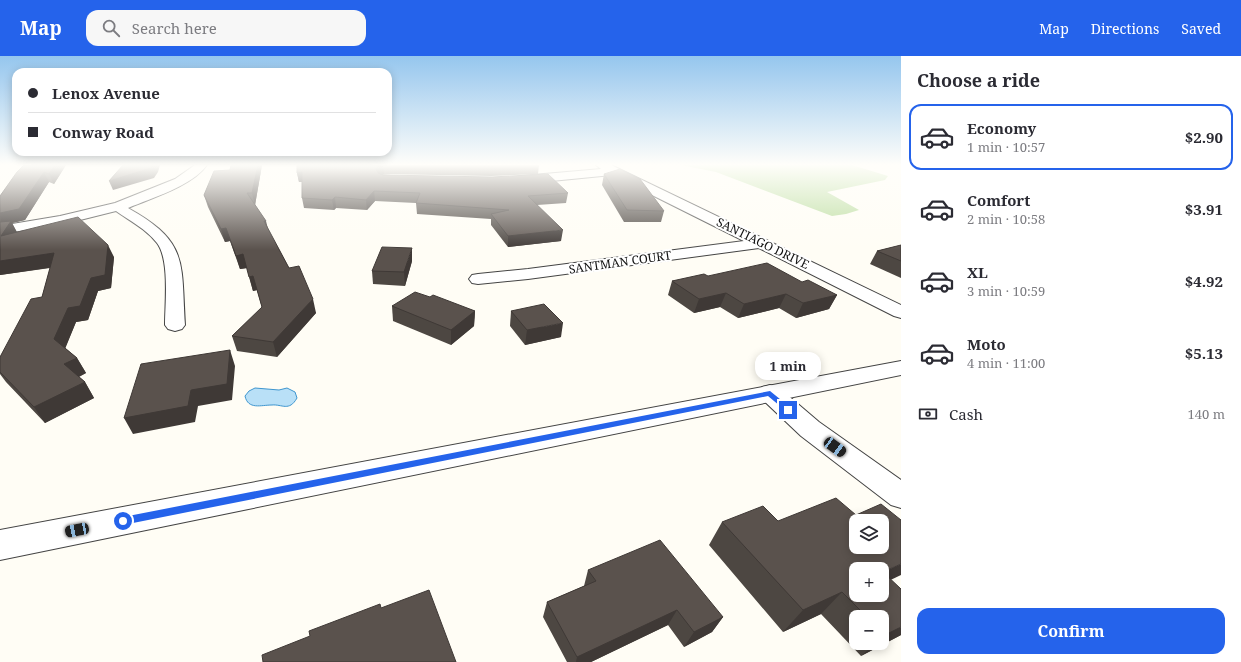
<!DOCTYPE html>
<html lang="en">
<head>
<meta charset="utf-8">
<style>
	body { margin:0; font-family:"Noto Serif",serif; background:#f7f7f7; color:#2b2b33; height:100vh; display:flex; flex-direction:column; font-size:15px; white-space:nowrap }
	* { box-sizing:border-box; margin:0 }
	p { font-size:13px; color:#7c7c81 }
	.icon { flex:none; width:22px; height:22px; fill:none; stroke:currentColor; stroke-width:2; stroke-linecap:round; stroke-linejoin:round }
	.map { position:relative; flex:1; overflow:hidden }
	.side { display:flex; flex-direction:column; background:#fff; width:340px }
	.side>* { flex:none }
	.top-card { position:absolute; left:12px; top:12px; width:380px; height:88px; border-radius:12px; box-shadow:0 2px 10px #0003; display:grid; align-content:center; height:88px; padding:0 16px; background:#fff }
	.controls { position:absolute; left:849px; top:458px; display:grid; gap:8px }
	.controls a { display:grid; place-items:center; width:40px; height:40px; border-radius:8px; background:#fff; box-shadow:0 2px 10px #0003; font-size:20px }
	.end { position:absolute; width:18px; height:18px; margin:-9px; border:5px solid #2563eb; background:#fff; box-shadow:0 0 0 2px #fff }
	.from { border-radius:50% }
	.bubble { position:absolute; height:28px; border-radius:12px; background:#fff; box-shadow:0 2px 10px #0003; font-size:13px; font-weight:700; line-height:28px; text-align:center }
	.car { position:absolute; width:12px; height:24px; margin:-12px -6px; border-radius:5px; box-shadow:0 0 3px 1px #0007; background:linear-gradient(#222 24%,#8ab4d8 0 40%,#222 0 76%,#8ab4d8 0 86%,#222 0) }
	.top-card b { display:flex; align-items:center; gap:14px; height:38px; font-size:15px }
	.top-card b+b { border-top:1px solid #e1e1e2 }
	.top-card i { width:10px; height:10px; background:#2b2b33 }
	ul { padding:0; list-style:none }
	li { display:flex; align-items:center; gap:12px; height:66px; margin:0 8px 6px; padding:0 8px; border:2px solid transparent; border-radius:12px }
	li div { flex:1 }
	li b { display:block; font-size:15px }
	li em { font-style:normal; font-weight:700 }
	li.current { border-color:#2563eb }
	li>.icon { width:36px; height:36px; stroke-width:1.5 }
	h2 { padding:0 16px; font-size:18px; line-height:48px }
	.pay { display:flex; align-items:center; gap:10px; height:44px; padding:0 16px; font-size:15px }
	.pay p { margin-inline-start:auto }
	.action { display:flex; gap:8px; margin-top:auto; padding:8px 16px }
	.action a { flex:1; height:46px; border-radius:12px; background:#2563eb; color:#fff; font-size:16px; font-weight:700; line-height:46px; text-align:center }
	header { display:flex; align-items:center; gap:24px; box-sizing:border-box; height:56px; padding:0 20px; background:#2563eb; color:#fff }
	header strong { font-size:19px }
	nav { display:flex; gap:22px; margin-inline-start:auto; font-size:14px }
	.search { width:280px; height:36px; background:#f7f7f7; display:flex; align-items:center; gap:10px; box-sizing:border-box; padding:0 14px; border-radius:12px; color:#7c7c81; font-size:15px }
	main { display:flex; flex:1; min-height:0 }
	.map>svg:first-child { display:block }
</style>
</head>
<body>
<header>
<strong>Map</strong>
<div class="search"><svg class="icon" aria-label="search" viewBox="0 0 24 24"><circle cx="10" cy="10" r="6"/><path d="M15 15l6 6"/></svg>Search here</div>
<nav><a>Map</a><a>Directions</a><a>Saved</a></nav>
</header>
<main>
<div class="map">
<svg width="901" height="606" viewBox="0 0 901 606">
	<rect width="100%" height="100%" fill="#fffdf5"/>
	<!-- forest -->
	<polygon fill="#b9dc9c" points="681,109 852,109 888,120 885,124 827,136 859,154 846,158 832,160 716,116"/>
	<!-- water -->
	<path fill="#b9e0f7" stroke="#3f96cf" d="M255 332 279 334 287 332 295 336 297 342C289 356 282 348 272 349 261 349 248 354 245 340L249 335Z"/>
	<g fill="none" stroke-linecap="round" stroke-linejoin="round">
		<!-- minor casing -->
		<g stroke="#444" stroke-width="2">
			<g id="minor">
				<path d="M195 109H207C192 130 152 142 128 152 189 186 181 206 185 269L182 273 175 275 168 273 165 269C165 248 170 204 157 187 146 173 130 165 116 155L60 169 0 178V170L60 160 115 147 175 123Z"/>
				<polygon points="596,109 611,109 901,249 901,262 894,260 759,192 528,223 478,228 472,227 469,223 472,219 478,218 528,213 744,185 612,119 521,128 517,127 515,124 517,121 521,120 601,113"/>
				<polygon points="770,329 778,331 819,366 901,424 901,452 891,449 801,380 762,343 758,337 762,331"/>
			</g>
		</g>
		<!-- tertiary casing -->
		<g stroke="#444" stroke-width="2">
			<polygon id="tertiary" points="901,305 901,319 0,504 0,474"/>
		</g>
		<!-- minor -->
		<use href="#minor" fill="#fff" fill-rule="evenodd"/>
		<!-- tertiary -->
		<use href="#tertiary" fill="#fff" fill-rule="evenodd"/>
	</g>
	<!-- wall -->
	<g fill="#4d4742" fill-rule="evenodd">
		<polygon points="24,109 66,109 54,128 49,126 25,164 12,167 17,176 114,201 111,232 98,235 88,264 76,266 65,292 77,302 86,317 79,321 85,326 94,342 45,367 6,326 0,318 0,301 42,241 50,212 0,219 0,140"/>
		<polygon points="262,109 255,149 289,212 316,257 277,301 237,295 232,280 262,252 257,234 253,235 247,212 240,213 230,185 225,186 208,151 204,139"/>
		<polygon points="297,109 539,109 538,118 491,120 384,118 381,118 568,137 566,147 537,149 561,185 508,191 491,169 491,163 417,158 416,147 375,145 367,154 336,152 334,154 304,152 302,142 302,126 299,126 297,117"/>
		<polygon points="604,118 664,155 661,166 624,166 602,129"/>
		<polygon points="901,189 901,222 870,208 877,195"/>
		<polygon points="412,205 405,230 373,228 372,215"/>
		<polygon points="708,220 802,226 837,239 829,253 796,262 779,252 738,262 720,251 694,257 668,239 672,225"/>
		<polygon points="430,241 475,255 474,270 451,289 393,265 392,250"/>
		<polygon points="511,255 561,281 525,289 510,270"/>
		<path d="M778 465 891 524 901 579 861 600 821 558 783 576 709 489 722 466ZM856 561H882V587H856Z"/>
		<polygon points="588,514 723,561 712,576 684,591 668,569 591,606 567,606 543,561 547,546 584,530"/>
	</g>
	<!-- shaded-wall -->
	<g fill="#3f3936">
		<polygon points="55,109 66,109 54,128 49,118"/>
		<polygon points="153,109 160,109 158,116 154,122 113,134 109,125"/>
		<polygon points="258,109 262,109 255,149 252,137"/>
		<polygon points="379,109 383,109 384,118 380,119 377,122 376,113"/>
		<polygon points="44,116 49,126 25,164 12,167 17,177 1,180 0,157"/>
		<polygon points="302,116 303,126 299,126 297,117"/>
		<polygon points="374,135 375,145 367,154 366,144"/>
		<polygon points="335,141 336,152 334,154 332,144"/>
		<polygon points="264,165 266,165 269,177"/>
		<polygon points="226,172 230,185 225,186 221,173"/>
		<polygon points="563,174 561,185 508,191 508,180"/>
		<polygon points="108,189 114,201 111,232 98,235 88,264 76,266 63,298 54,283 68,252 91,222"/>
		<polygon points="412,192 412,205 405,230 404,216"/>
		<polygon points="54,197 61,210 0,219 0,205"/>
		<polygon points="243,198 247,212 240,213 236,200"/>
		<polygon points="253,220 257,234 253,235 249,221"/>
		<polygon points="726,237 720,251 694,257 699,243"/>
		<polygon points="786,238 779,252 738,262 744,248"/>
		<polygon points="837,239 829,253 796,262 803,247"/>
		<polygon points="313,243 316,257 277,301 273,286"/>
		<polygon points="475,255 474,270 451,289 451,274"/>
		<polygon points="563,267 561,281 525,289 527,274"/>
		<polygon points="230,294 235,310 232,344 198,350 195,366 133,378 124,362 191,334"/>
		<polygon points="77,302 86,317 74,323 64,308"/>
		<polygon points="85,326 94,342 45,367 34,351"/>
		<polygon points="901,508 901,519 882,528 883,516"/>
		<polygon points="842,536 821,558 783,576 803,554"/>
		<polygon points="677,554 668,569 591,606 576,606 577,601"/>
		<polygon points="723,561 712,576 684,591 694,576"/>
		<polygon points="901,571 901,579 861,600 876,587 882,587 882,582 885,579"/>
	</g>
	<!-- building -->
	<g fill="#5a524d" stroke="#3f3936" fill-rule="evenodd">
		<polygon points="24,109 55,109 49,118 44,116 19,153 0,157 0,140 17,116"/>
		<polygon points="123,109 153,109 151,112 109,125"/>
		<polygon points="231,109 258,109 252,137 247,137 266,165 264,165 289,212 299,210 313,243 273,286 232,280 262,251 253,220 249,221 243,198 236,200 226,172 221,173 204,139 214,115 230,114"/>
		<polygon points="297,109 380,109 379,109 376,113 378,117 383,119 492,121 548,118 568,137 528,140 563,174 508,180 491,158 509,154 416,147 420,137 374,135 366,144 335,141 332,144 302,142 302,116 297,117"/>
		<polygon points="425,109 521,109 491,110"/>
		<polygon points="620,113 640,123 664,155 627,154 604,118"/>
		<polygon points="78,161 108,189 105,219 91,222 80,250 68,252 54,283 77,302 64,308 85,326 34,351 0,316 0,301 31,243 42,241 54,197 0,205 0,166 11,165 1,180"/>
		<polygon points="901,189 901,205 877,195"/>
		<polygon points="382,191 412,192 404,216 372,215"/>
		<polygon points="767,207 802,226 808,224 837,239 803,247 786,238 744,248 726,237 699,243 672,225 704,218 708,220"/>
		<polygon points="415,236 430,241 433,239 475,255 451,274 392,250"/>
		<polygon points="544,248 563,267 527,274 511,255"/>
		<polygon points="230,294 227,328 191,334 188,350 124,362 141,308"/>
		<path d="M836 442 856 459 881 448 901 464V508L883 516 901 533V571L885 579 882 576V561H867L842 536 803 554 722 466 763 450 778 465ZM856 465H882V491H856ZM856 513H882V539H856Z"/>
		<polygon points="660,484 723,561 694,576 677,554 577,601 547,546 596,525 588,514"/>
		<polygon points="429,534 456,606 263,606 262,599 310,580 309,575 380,548 381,552"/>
	</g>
	<!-- sky -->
	<linearGradient id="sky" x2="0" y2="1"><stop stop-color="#95c6ee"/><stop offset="0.56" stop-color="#fffefa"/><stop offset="1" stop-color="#fffefa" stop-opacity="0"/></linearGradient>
	<rect width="901" height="194" fill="url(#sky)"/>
	<!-- route -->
	<polygon fill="#2563eb" points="770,335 791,352 791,355 786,355 768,340 123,469 120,468 119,465 120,462 123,461"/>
	<g text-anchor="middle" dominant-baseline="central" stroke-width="4" stroke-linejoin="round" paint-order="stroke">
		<!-- far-street labels -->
		<g font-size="12" fill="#111" stroke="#fff">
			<text transform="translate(763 187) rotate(26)">SANTIAGO DRIVE</text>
			<text transform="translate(620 206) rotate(-8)">SANTMAN COURT</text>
		</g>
	</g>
</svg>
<div class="controls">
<a><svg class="icon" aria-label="layers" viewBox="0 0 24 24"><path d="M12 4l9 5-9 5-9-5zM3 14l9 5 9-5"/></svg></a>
<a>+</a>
<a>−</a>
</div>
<i class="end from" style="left:123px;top:465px"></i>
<i class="end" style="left:788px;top:354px"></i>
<div class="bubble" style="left:755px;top:296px;width:66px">1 min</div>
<i class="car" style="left:835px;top:391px;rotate:126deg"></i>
<i class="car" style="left:77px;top:474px;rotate:259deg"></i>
<div class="top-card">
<b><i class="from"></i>Lenox Avenue</b>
<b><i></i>Conway Road</b>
</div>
</div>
<section class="side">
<h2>Choose a ride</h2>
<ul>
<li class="current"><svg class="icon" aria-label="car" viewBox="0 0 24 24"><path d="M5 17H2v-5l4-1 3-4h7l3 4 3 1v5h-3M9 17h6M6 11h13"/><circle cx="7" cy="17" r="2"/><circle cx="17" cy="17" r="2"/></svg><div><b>Economy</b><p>1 min · 10:57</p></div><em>$2.90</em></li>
<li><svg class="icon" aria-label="car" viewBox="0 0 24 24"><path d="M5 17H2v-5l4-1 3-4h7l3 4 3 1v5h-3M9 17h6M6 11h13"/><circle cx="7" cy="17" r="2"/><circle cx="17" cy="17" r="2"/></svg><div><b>Comfort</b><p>2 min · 10:58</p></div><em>$3.91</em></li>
<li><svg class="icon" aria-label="car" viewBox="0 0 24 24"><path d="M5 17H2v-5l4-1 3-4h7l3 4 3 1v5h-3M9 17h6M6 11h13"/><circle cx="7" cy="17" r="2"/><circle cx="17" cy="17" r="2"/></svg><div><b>XL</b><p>3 min · 10:59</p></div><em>$4.92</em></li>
<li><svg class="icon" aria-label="car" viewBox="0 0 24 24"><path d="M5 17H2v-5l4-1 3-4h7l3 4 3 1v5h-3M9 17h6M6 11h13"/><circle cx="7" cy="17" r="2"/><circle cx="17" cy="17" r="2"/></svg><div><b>Moto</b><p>4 min · 11:00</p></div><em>$5.13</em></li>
</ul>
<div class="pay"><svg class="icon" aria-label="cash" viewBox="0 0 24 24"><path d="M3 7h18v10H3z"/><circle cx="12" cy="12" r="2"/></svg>Cash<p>140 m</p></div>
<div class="action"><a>Confirm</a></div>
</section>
</main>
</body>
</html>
